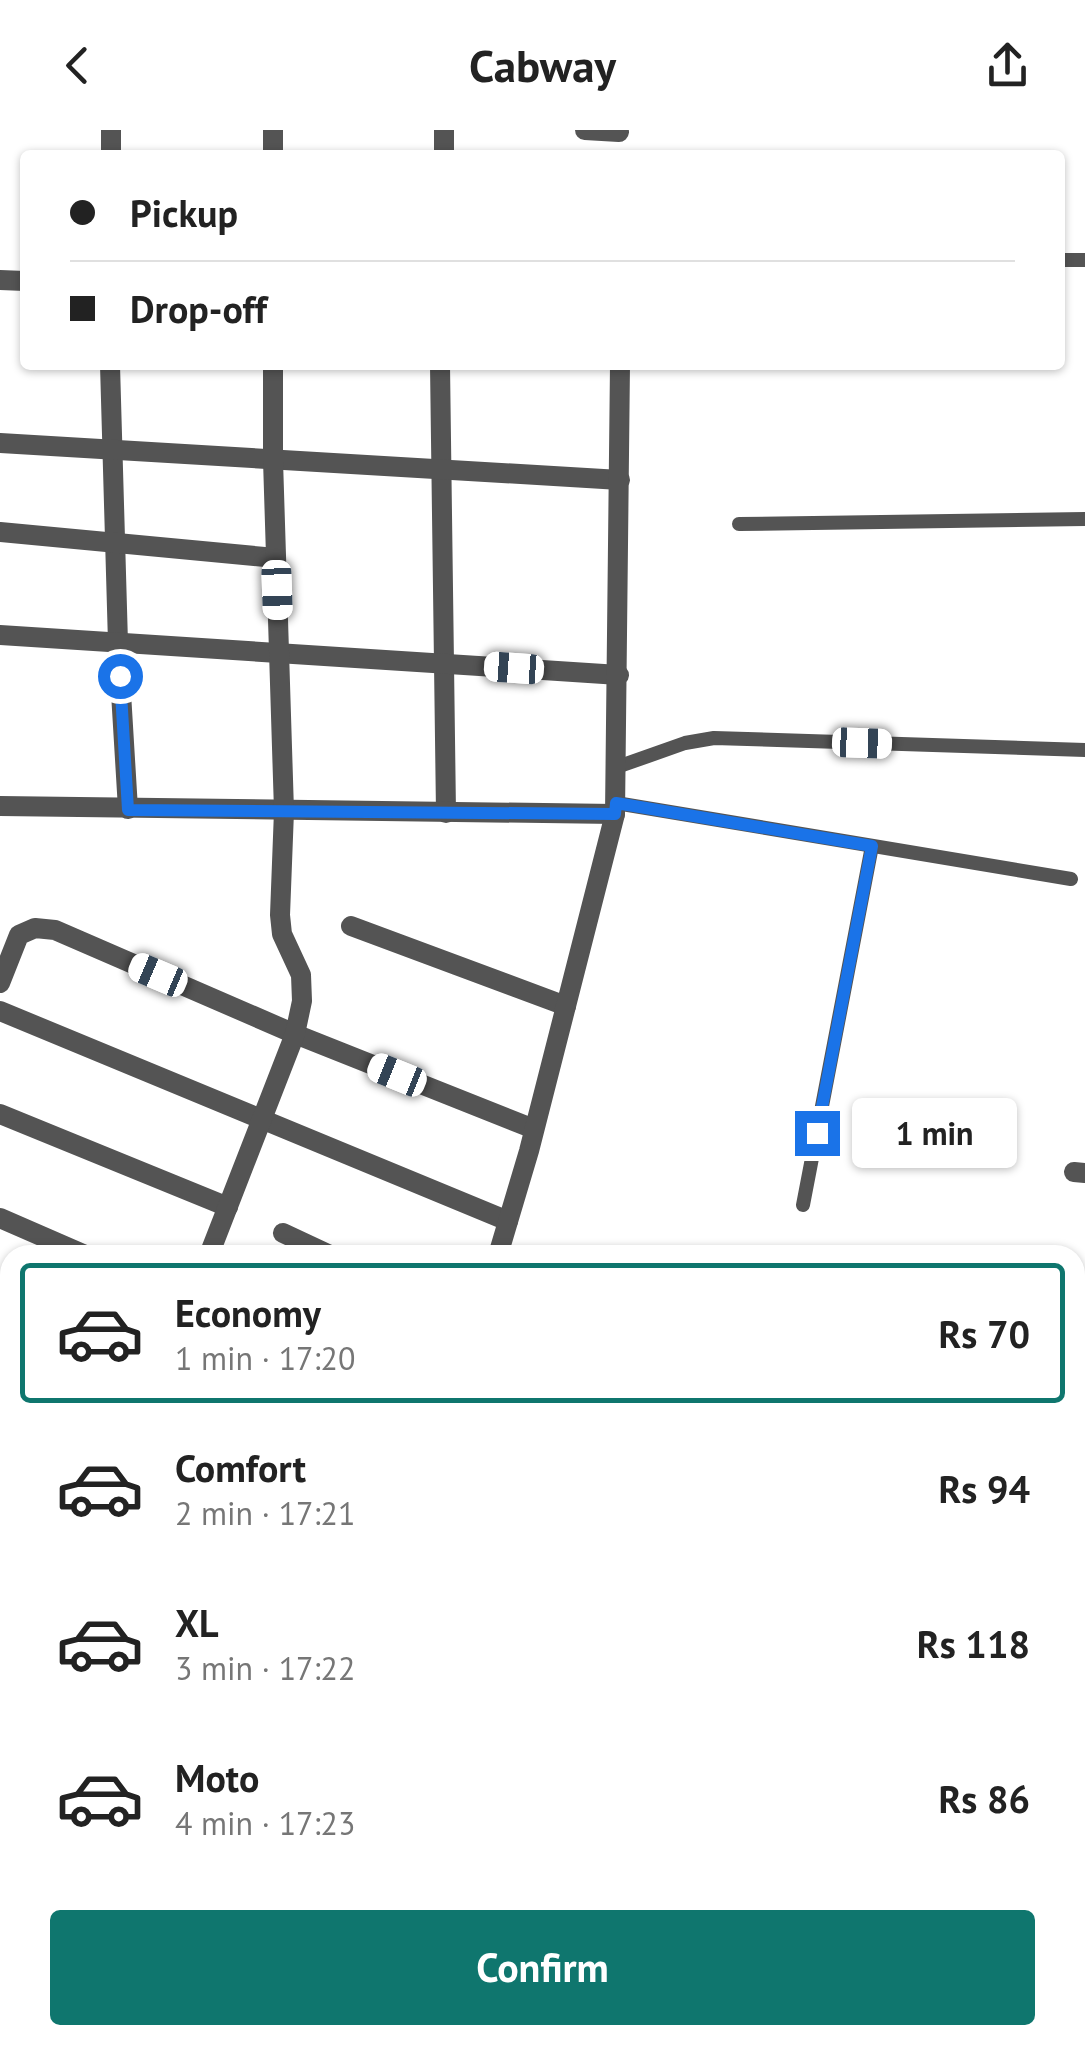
<!DOCTYPE html>
<html lang="en">
<head>
<meta charset="utf-8">
<style>
	body { margin:0; font-family:"PT Sans",sans-serif; background:#f6f6f6; color:#222; height:100vh; display:flex; flex-direction:column; font-size:38px; white-space:nowrap }
	* { box-sizing:border-box; margin:0 }
	p { font-size:32px; color:#767676 }
	.icon { flex:none; width:55px; height:55px; fill:none; stroke:currentColor; stroke-width:2; stroke-linecap:round; stroke-linejoin:round }
	.map { position:relative; flex:1; overflow:hidden }
	.panel { position:absolute; left:0px; top:1115px; width:1085px; height:800px; display:flex; flex-direction:column; background:#fff; border-radius:30px 30px 0 0; box-shadow:0 2px 8px #0004 }
	.panel>* { flex:none }
	.guide { position:absolute; left:20px; top:20px; width:1045px; height:220px; border-radius:10px; box-shadow:0 2px 8px #0004; display:grid; align-content:center; height:220px; padding:0 50px; background:#fff }
	.end { position:absolute; width:45px; height:45px; margin:-22px; border:12px solid #1a73e8; background:#fff; box-shadow:0 0 0 5px #fff }
	.from { border-radius:50% }
	.bubble { position:absolute; height:70px; border-radius:10px; background:#fff; box-shadow:0 2px 8px #0004; font-size:32px; font-weight:700; line-height:70px; text-align:center }
	.car { position:absolute; width:30px; height:60px; margin:-30px -15px; border-radius:12px; box-shadow:0 0 8px 2px #0007; background:linear-gradient(#fff 24%,#345 0 40%,#fff 0 76%,#345 0 86%,#fff 0) }
	.guide b { display:flex; align-items:center; gap:35px; height:95px; font-size:38px }
	.guide b+b { border-top:2px solid #e0e0e0 }
	.guide i { width:25px; height:25px; background:#222 }
	ul { padding:18px 0 0; list-style:none }
	li { display:flex; align-items:center; gap:30px; height:140px; margin:0 20px 15px; padding:0 30px; border:5px solid transparent; border-radius:10px }
	li div { flex:1 }
	li b { display:block; font-size:38px }
	li em { font-style:normal; font-weight:700 }
	li.current { border-color:#0f766e }
	li>.icon { width:90px; height:90px; stroke-width:1.5 }
	.primary-button { display:flex; gap:20px; margin-top:auto; padding:20px 50px }
	.primary-button a { flex:1; height:115px; border-radius:10px; background:#0f766e; color:#fff; font-size:40px; font-weight:700; line-height:115px; text-align:center }
	header { display:flex; justify-content:space-between; align-items:center; height:130px; padding:0 50px; background:#fff; font-size:45px; font-weight:700 }
	.map>svg:first-child { display:block }
</style>
</head>
<body>
<header><svg class="icon" aria-label="back" viewBox="0 0 24 24"><path d="M15 5l-7 7 7 7"/></svg>Cabway<svg class="icon" aria-label="share" viewBox="0 0 24 24"><path d="M12 15V3M7 8l5-5 5 5M5 13v7h14v-7"/></svg></header>
<div class="map">
<svg width="1085" height="1915" viewBox="0 0 1085 1915">
	<rect width="100%" height="100%" fill="#fff"/>
	<g fill="none" stroke-linecap="round" stroke-linejoin="round">
		<!-- lane -->
		<g stroke="#545454" stroke-width="14">
			<polyline points="1060,130 1085,130"/>
			<polyline points="739,394 1085,389"/>
			<polyline points="617,637 685,613 714,608 1085,620"/>
			<polyline points="616,673 1071,749"/>
			<polyline points="803,1075 872,716"/>
			<polyline points="512,1911 552,1915"/>
		</g>
		<!-- street -->
		<g stroke="#545454" stroke-width="20">
			<polyline points="585,0 619,2"/>
			<polyline points="111,25 111,0"/>
			<polyline points="273,25 273,0"/>
			<polyline points="444,25 444,0"/>
			<polyline points="0,150 25,151"/>
			<polyline points="110,235 118,513 128,679"/>
			<polyline points="440,235 446,683"/>
			<polyline points="0,313 620,350"/>
			<polyline points="0,402 276,428"/>
			<polyline points="0,505 619,545"/>
			<polyline points="0,676 615,684"/>
			<polyline points="351,796 566,876"/>
			<polyline points="0,853 19,805 35,798 55,800 295,904 534,999"/>
			<polyline points="0,881 508,1091"/>
			<polyline points="0,984 228,1077"/>
			<polyline points="1074,1042 1085,1043"/>
			<polyline points="0,1088 85,1125"/>
			<polyline points="283,1103 330,1125"/>
			<polyline points="209,1125 295,904 302,871 301,845 282,804 280,785 284,681 273,330 273,235"/>
			<polyline points="498,1125 529,1021 615,684 620,235"/>
			<polyline points="0,1217 10,1221"/>
			<polyline points="0,1502 10,1506"/>
			<polyline points="1075,1684 1085,1686"/>
			<polyline points="0,1791 10,1792"/>
			<polyline points="302,1905 305,1915"/>
			<polyline points="1071,1905 1085,1911"/>
			<polyline points="123,1915 123,1905"/>
			<polyline points="770,1915 772,1905"/>
			<polyline points="879,1915 881,1905"/>
		</g>
		<!-- secondary -->
		<g stroke="#212121" stroke-width="20">
			<polyline points="0,1332 10,1336"/>
			<polyline points="1075,1603 1085,1598"/>
			<polyline points="0,1885 10,1885"/>
			<polyline points="350,1915 372,1905"/>
		</g>
	</g>
	<g fill="none" stroke-linecap="round" stroke-linejoin="round">
		<!-- route -->
		<polyline stroke="#1a73e8" stroke-width="12" points="120,546 128,680 615,684 616,673 872,716 817,1003"/>
	</g>
</svg>
<i class="end from" style="left:120px;top:546px"></i>
<i class="end" style="left:817px;top:1003px"></i>
<div class="bubble" style="left:852px;top:968px;width:165px">1 min</div>
<i class="car" style="left:277px;top:460px;rotate:178deg"></i>
<i class="car" style="left:514px;top:538px;rotate:274deg"></i>
<i class="car" style="left:862px;top:613px;rotate:92deg"></i>
<i class="car" style="left:158px;top:845px;rotate:293deg"></i>
<i class="car" style="left:397px;top:945px;rotate:292deg"></i>
<div class="guide">
<b><i class="from"></i>Pickup</b>
<b><i></i>Drop-off</b>
</div>
<section class="panel">
<ul>
<li class="current"><svg class="icon" aria-label="car" viewBox="0 0 24 24"><path d="M5 17H2v-5l4-1 3-4h7l3 4 3 1v5h-3M9 17h6M6 11h13"/><circle cx="7" cy="17" r="2"/><circle cx="17" cy="17" r="2"/></svg><div><b>Economy</b><p>1 min · 17:20</p></div><em>Rs 70</em></li>
<li><svg class="icon" aria-label="car" viewBox="0 0 24 24"><path d="M5 17H2v-5l4-1 3-4h7l3 4 3 1v5h-3M9 17h6M6 11h13"/><circle cx="7" cy="17" r="2"/><circle cx="17" cy="17" r="2"/></svg><div><b>Comfort</b><p>2 min · 17:21</p></div><em>Rs 94</em></li>
<li><svg class="icon" aria-label="car" viewBox="0 0 24 24"><path d="M5 17H2v-5l4-1 3-4h7l3 4 3 1v5h-3M9 17h6M6 11h13"/><circle cx="7" cy="17" r="2"/><circle cx="17" cy="17" r="2"/></svg><div><b>XL</b><p>3 min · 17:22</p></div><em>Rs 118</em></li>
<li><svg class="icon" aria-label="car" viewBox="0 0 24 24"><path d="M5 17H2v-5l4-1 3-4h7l3 4 3 1v5h-3M9 17h6M6 11h13"/><circle cx="7" cy="17" r="2"/><circle cx="17" cy="17" r="2"/></svg><div><b>Moto</b><p>4 min · 17:23</p></div><em>Rs 86</em></li>
</ul>
<div class="primary-button"><a>Confirm</a></div>
</section>
</div>
</body>
</html>
